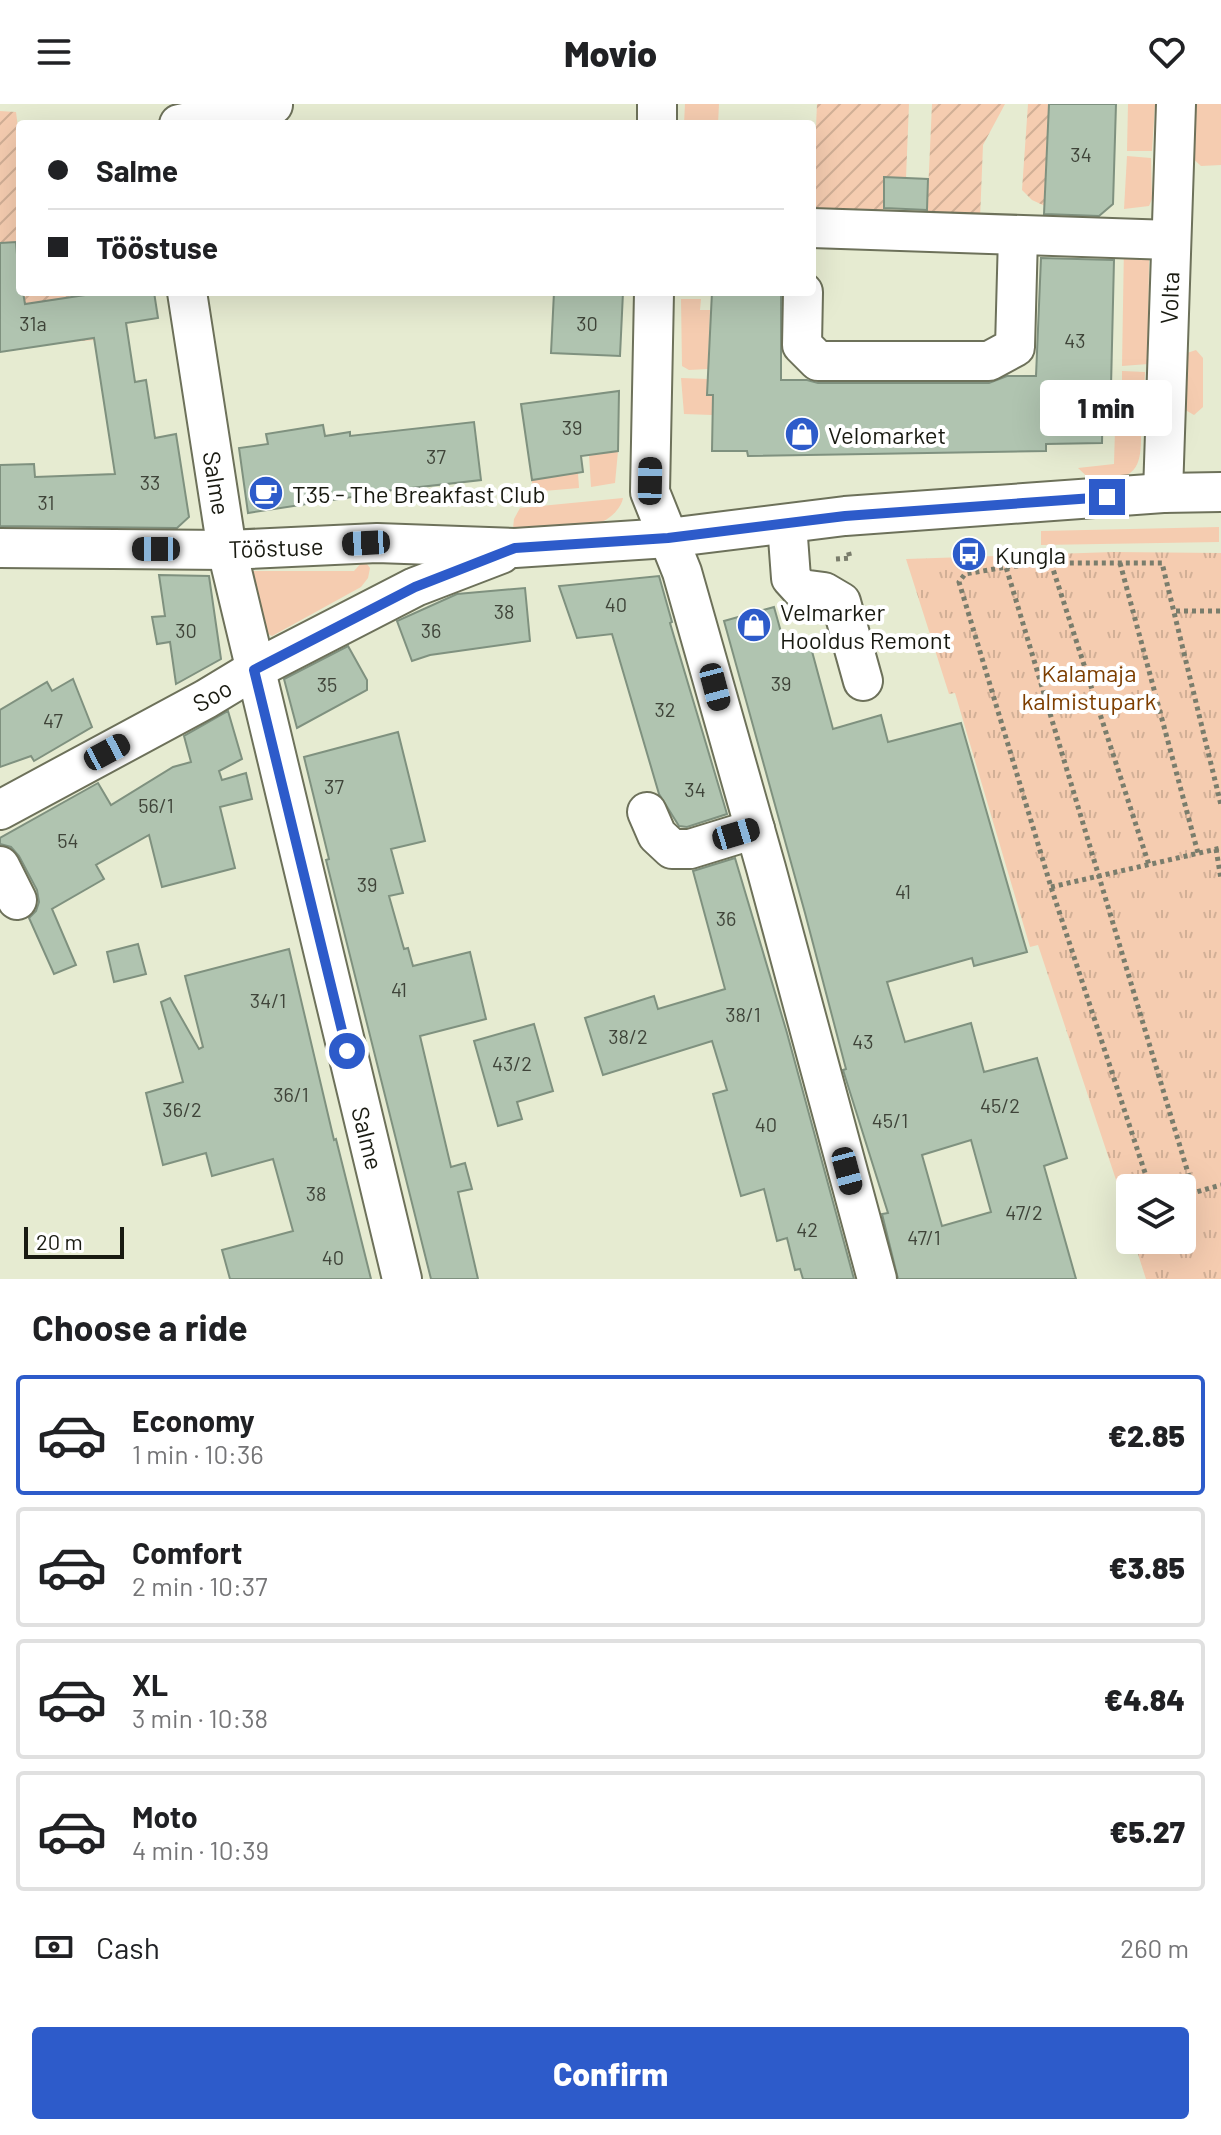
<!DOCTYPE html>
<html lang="en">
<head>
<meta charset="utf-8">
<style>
	body { margin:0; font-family:Barlow,sans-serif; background:#f6f6f6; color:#202124; height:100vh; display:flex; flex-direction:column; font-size:30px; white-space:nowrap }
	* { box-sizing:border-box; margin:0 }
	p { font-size:26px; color:#757577 }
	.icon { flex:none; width:44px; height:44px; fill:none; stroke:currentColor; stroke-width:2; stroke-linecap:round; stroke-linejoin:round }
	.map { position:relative; height:1175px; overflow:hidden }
	.details { display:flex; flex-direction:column; background:#fff; flex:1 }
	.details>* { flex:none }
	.guide { position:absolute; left:16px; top:16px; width:800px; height:176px; border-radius:8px; box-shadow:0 8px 32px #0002; display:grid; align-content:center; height:176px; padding:0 32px; background:#fff }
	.tools { position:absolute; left:1116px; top:1070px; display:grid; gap:16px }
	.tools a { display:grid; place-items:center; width:80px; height:80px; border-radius:8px; background:#fff; box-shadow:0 8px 32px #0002; font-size:40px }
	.scale { position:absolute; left:24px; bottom:20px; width:100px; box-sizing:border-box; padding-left:8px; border:4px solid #191a11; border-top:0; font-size:22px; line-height:28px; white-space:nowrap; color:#191a11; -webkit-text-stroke:6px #fff; paint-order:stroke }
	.end { position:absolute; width:36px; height:36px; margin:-18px; border:10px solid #2d5bca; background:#fff; box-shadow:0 0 0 4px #fff }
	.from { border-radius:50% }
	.bubble { position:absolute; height:56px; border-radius:8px; background:#fff; box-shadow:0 8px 32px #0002; font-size:26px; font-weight:800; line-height:56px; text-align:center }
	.car { position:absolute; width:24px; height:48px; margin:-24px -12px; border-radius:10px; box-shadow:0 0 6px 2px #0007; background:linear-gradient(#222 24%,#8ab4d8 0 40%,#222 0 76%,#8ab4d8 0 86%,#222 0) }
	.guide b { display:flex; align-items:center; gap:28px; height:76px; font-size:30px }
	.guide b+b { border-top:2px solid #e0e0e0 }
	.guide i { width:20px; height:20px; background:#202124 }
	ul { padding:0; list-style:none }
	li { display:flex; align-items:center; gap:24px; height:120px; margin:0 16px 12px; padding:0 16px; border:4px solid #e0e0e0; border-radius:8px }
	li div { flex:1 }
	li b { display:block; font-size:30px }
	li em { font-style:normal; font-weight:800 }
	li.on { border-color:#2d5bca }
	li>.icon { width:72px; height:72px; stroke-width:1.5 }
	h2 { padding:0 32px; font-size:36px; line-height:96px }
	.pay { display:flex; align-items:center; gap:20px; height:88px; padding:0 32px; font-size:30px }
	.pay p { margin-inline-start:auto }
	.cta { display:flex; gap:16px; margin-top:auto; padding:16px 32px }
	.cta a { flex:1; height:92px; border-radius:8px; background:#2d5bca; color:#fff; font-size:32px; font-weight:800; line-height:92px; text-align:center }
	header { display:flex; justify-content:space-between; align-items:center; height:104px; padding:0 32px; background:#fff; font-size:36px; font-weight:800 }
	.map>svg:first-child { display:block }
</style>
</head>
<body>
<header><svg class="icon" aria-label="menu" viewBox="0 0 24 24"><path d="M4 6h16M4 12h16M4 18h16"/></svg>Movio<svg class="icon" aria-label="heart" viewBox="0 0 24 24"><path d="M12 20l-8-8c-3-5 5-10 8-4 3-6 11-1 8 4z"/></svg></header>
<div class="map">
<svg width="1221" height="1175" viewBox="0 0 1221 1175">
	<defs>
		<pattern id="park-tufts" width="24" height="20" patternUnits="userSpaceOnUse" patternTransform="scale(2)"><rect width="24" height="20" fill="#f5ccb0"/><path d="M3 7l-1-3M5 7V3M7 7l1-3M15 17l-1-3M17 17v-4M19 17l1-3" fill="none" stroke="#d1af96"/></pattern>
		<pattern id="garden-furrows" width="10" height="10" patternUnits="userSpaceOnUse" patternTransform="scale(2)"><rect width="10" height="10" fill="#f5ccb0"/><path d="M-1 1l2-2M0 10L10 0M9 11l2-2" fill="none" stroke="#d1af96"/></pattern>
	</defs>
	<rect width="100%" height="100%" fill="#e6ebd1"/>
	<!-- grass -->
	<g fill="#f5ccb0">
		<polygon points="685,0 719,0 718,20 684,20"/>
		<polygon points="1128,0 1155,0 1152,47 1127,47"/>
		<polygon points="1190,0 1221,0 1221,61 1201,62 1188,50"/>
		<polygon points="1127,52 1151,54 1152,95 1149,102 1124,105"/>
		<polygon points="1124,142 1147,149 1149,154 1148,260 1122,262"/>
		<polygon points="681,195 701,195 700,206 710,206 708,265 689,266 682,262"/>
		<polygon points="1196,246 1203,254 1203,303 1194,311 1182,304 1184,250"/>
		<polygon points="1122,267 1145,268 1143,312 1122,311"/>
		<polygon points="681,274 707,275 707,291 713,291 712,311 684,310"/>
		<path d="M1115 325H1141C1142 368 1135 374 1094 379L1078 364 1114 360Z"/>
		<polygon points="618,347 615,379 591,383 589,351"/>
		<polygon points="578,369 579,384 532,388 532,376"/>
		<path d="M623 394C621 404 612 413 602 418L515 426 513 424 514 415 520 404Z"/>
		<polygon points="1219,423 1219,438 1041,441 1041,427"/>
		<polygon points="364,456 370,464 368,474 361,483 272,532 264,528 251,469 253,467 354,467"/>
	</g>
	<!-- park -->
	<polygon fill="url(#park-tufts)" points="1113,448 1221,449 1221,1175 1146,1175 1137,1147 1131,1149 1125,1125 1130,1123 1130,1136 1182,1136 1182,1084 1130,1084 1130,1118 1038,841 1030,843 955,589 949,590 906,455"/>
	<!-- garden -->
	<g fill="url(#garden-furrows)">
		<polygon points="817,0 909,0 906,74 885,74 883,110 812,109"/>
		<polygon points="932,0 1005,0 983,41 980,115 927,111"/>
		<polygon points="1028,0 1049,0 1045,102 1032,96 1022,86"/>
		<polygon points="0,7 16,8 20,40 20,167 19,160 0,163"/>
		<polygon points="23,188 91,188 95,236 69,238 63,194 25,200"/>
	</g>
	<!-- building -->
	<g fill="#b0c4b0" stroke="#7f917f" stroke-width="2" fill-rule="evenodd">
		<polygon points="1049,0 1116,0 1113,100 1099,112 1044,110"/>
		<polygon points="884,73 928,75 927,106 884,104"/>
		<polygon points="16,138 20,188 23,188 25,200 105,188 154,188 158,214 126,219 135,278 146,276 155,334 176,330 189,413 177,424 0,422 0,361 34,360 35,373 115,370 94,234 0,248 0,139"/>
		<polygon points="1041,154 1114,156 1111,283 1103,283 1102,339 1046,340 1046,347 748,352 747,347 712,347 713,291 707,291 712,188 781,188 781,276 807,276 818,279 989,279 1007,272 1036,272"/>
		<polygon points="554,188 623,188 620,252 551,249"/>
		<polygon points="619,287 618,347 581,352 583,368 532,376 521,300"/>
		<polygon points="474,318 481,376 359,390 359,392 248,409 239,344 268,340 266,330 323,321 325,332 350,328 350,332"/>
		<polygon points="159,471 209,472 221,555 176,580 170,538 157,540 152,513 165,512"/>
		<polygon points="659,472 672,518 670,519 727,710 687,723 679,722 659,690 612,530 577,534 559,482"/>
		<polygon points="525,484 530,537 430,551 412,557 397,517 457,490"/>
		<path d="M774 503 786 546 810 540 833 625 881 611 888 638 961 619 1027 848 974 862 972 854 887 878 905 938 971 919 984 968 1037 954 1067 1054 1044 1062 1076 1175H898L882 1110 888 1109 843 966 846 965 805 809 724 517ZM971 1036 991 1108 942 1122 922 1051Z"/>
		<polygon points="348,542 367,576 367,586 297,624 284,575"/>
		<polygon points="73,575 92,623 34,657 31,652 0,663 0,606 47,578 52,587"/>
		<polygon points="228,607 242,655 219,667 222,676 246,669 252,695 220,703 235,764 162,783 149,731 96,761 104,775 52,805 76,861 54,870 29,814 36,807 39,798 37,786 19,752 11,743 0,740 0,734 98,679 111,701 173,663 191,658 184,632"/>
		<polygon points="398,628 425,737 391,745 403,789 389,792 404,845 408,844 413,862 470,848 486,915 420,932 451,1063 465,1059 472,1085 458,1088 478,1175 431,1175 326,756 329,755 304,653"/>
		<polygon points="735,754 787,929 854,1175 803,1175 800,1165 795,1166 787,1134 777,1137 764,1085 741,1092 713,990 727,986 712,937 603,971 585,914 654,892 658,905 725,885 693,767"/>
		<polygon points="138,840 146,870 114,878 107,848"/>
		<polygon points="289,845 334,1036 336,1035 371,1175 230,1175 222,1146 293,1127 273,1055 212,1072 206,1049 163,1061 146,989 183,978 161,898 170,894 199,945 203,943 185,872"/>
		<polygon points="534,920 553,987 517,998 522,1015 498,1022 474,937"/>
	</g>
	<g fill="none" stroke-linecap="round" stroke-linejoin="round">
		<!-- minor casing -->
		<g stroke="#6d715a" stroke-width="42">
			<g id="minor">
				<polyline points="179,20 273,1"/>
				<polyline points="657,20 657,0"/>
				<polyline points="812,124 1171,136"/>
				<polyline points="187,188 227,446 402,1175"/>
				<polyline points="654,188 650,388 682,468 766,764 877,1175"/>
				<polyline points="803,188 802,241 818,257 989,257 1015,243 1018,132"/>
				<polyline points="1163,389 1176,0"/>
				<polyline points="787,420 791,474 801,485 824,488 841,498 863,577"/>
				<polyline points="0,444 227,446 377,439 515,444 668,434 845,412 1163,389 1221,388"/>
				<polyline points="0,706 206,595 254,566 415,483 501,450"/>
				<polyline points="647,708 657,731 672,745 690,745 755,725"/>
				<polyline points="0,762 17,796"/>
			</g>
		</g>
		<!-- path -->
		<g stroke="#7a7d6c" stroke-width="5" stroke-dasharray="4 4" stroke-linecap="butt">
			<polyline points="836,455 850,454 848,446"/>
			<polyline points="1051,459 1149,761"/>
			<polyline points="1120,459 1198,749"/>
			<polyline points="1006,463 1051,459 1162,459 1221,701"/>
			<polyline points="1176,507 1221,507"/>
			<polyline points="1216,745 1221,775"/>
			<polyline points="1051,783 1221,744"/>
			<polyline points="1150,1084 1051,783 959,478 965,470 1006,463 1194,1089"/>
			<polyline points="1182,1092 1221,1081"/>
		</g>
		<!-- minor -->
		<use href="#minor" stroke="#fff" stroke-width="38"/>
	</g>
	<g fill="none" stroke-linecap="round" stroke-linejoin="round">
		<!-- route -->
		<polyline stroke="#2d5bca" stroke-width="10" points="347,947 254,566 415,483 515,444 668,434 845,412 1107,393"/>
	</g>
	<!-- icons -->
	<defs>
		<g id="shop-disc" transform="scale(1.8)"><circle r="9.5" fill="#2d5bca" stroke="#fff"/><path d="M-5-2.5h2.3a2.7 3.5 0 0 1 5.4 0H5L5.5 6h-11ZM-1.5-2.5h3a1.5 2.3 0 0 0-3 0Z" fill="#fff"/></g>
		<g id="cafe-disc" transform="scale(1.8)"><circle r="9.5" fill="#2d5bca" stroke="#fff"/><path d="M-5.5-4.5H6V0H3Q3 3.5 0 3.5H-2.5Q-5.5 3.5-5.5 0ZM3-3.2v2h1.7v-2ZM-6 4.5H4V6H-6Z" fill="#fff"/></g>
		<g id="bus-disc" transform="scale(1.8)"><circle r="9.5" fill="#2d5bca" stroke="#fff"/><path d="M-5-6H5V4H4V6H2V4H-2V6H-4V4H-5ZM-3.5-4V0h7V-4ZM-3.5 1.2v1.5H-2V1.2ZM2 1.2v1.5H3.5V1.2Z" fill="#fff"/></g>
	</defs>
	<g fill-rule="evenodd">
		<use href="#shop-disc" x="802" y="330"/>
		<use href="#cafe-disc" x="266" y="389"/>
		<use href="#bus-disc" x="969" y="450"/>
		<use href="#shop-disc" x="754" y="521"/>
	</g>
	<g text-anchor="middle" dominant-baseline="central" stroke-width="8" stroke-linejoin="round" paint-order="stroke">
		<!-- number labels -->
		<g font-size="20" fill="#3f4439">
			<text x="1081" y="50">34</text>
			<text x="33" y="219">31a</text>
			<text x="587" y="219">30</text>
			<text x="1075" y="236">43</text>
			<text x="572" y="323">39</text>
			<text x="436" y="352">37</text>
			<text x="150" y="378">33</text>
			<text x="46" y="398">31</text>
			<text x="616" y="500">40</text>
			<text x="504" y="507">38</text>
			<text x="186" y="526">30</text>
			<text x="431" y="526">36</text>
			<text x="781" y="579">39</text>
			<text x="327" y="580">35</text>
			<text x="665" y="605">32</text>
			<text x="53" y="616">47</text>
			<text x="334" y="682">37</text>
			<text x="695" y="685">34</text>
			<text x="156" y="701">56/1</text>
			<text x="68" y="736">54</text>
			<text x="367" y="780">39</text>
			<text x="903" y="787">41</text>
			<text x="726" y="814">36</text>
			<text x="399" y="885">41</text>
			<text x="268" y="896">34/1</text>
			<text x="743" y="910">38/1</text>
			<text x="628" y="932">38/2</text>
			<text x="863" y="937">43</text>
			<text x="512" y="959">43/2</text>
			<text x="291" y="990">36/1</text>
			<text x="1000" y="1001">45/2</text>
			<text x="182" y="1005">36/2</text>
			<text x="890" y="1016">45/1</text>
			<text x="766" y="1020">40</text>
			<text x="316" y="1089">38</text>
			<text x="1024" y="1108">47/2</text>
			<text x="807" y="1125">42</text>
			<text x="924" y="1133">47/1</text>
			<text x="333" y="1153">40</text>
		</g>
		<!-- street labels -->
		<g font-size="24" fill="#191a11" stroke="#fff">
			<text transform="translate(1169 194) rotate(-88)">Volta</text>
			<text transform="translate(217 379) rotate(81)">Salme</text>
			<text transform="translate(276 443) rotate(-2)">Tööstuse</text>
			<text transform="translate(212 591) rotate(-30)">Soo</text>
			<text transform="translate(368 1034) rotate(76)">Salme</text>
		</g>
		<!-- poi labels -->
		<g font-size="24" fill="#191a11" stroke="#fff" text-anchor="start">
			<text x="828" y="330">Velomarket</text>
			<text x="292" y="389">T35 - The Breakfast Club</text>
			<text x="995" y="450">Kungla</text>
			<text x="780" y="507">Velmarker<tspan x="780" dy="28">Hooldus Remont</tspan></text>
		</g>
		<!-- park labels -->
		<g font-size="24" fill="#7d3e00" stroke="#fff">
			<text x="1089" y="568">Kalamaja<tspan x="1089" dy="28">kalmistupark</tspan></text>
		</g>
	</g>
</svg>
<div class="tools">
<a><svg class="icon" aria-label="layers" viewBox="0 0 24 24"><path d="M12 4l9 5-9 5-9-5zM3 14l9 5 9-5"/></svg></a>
</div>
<div class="scale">20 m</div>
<i class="end from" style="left:347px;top:947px"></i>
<i class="end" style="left:1107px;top:393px"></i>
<div class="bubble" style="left:1040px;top:276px;width:132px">1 min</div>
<i class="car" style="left:650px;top:377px;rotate:1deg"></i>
<i class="car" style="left:366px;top:439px;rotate:267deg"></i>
<i class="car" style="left:156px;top:445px;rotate:270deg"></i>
<i class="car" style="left:715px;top:583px;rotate:165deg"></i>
<i class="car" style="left:107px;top:648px;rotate:62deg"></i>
<i class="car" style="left:736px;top:730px;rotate:73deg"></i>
<i class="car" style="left:847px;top:1067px;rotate:165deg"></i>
<div class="guide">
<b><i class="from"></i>Salme</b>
<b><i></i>Tööstuse</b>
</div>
</div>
<section class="details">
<h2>Choose a ride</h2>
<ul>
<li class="on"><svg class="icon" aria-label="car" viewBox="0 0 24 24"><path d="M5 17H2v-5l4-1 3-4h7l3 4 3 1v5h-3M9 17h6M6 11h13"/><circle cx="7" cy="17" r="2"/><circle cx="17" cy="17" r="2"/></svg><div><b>Economy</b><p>1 min · 10:36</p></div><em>€2.85</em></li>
<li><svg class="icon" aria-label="car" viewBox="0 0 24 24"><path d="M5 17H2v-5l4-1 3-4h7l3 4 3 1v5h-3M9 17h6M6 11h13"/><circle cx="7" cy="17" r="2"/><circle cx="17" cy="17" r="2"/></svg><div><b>Comfort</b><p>2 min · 10:37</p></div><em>€3.85</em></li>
<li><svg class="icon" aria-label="car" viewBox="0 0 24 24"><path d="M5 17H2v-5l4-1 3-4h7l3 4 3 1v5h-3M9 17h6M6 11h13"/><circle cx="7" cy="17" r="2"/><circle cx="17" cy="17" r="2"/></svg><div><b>XL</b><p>3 min · 10:38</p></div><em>€4.84</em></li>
<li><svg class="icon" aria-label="car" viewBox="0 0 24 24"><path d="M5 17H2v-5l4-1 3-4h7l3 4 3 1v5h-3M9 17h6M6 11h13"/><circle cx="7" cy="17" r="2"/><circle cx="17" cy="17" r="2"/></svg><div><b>Moto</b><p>4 min · 10:39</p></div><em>€5.27</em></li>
</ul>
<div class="pay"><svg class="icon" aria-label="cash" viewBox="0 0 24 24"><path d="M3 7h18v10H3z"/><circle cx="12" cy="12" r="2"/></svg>Cash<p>260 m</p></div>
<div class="cta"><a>Confirm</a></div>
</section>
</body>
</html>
